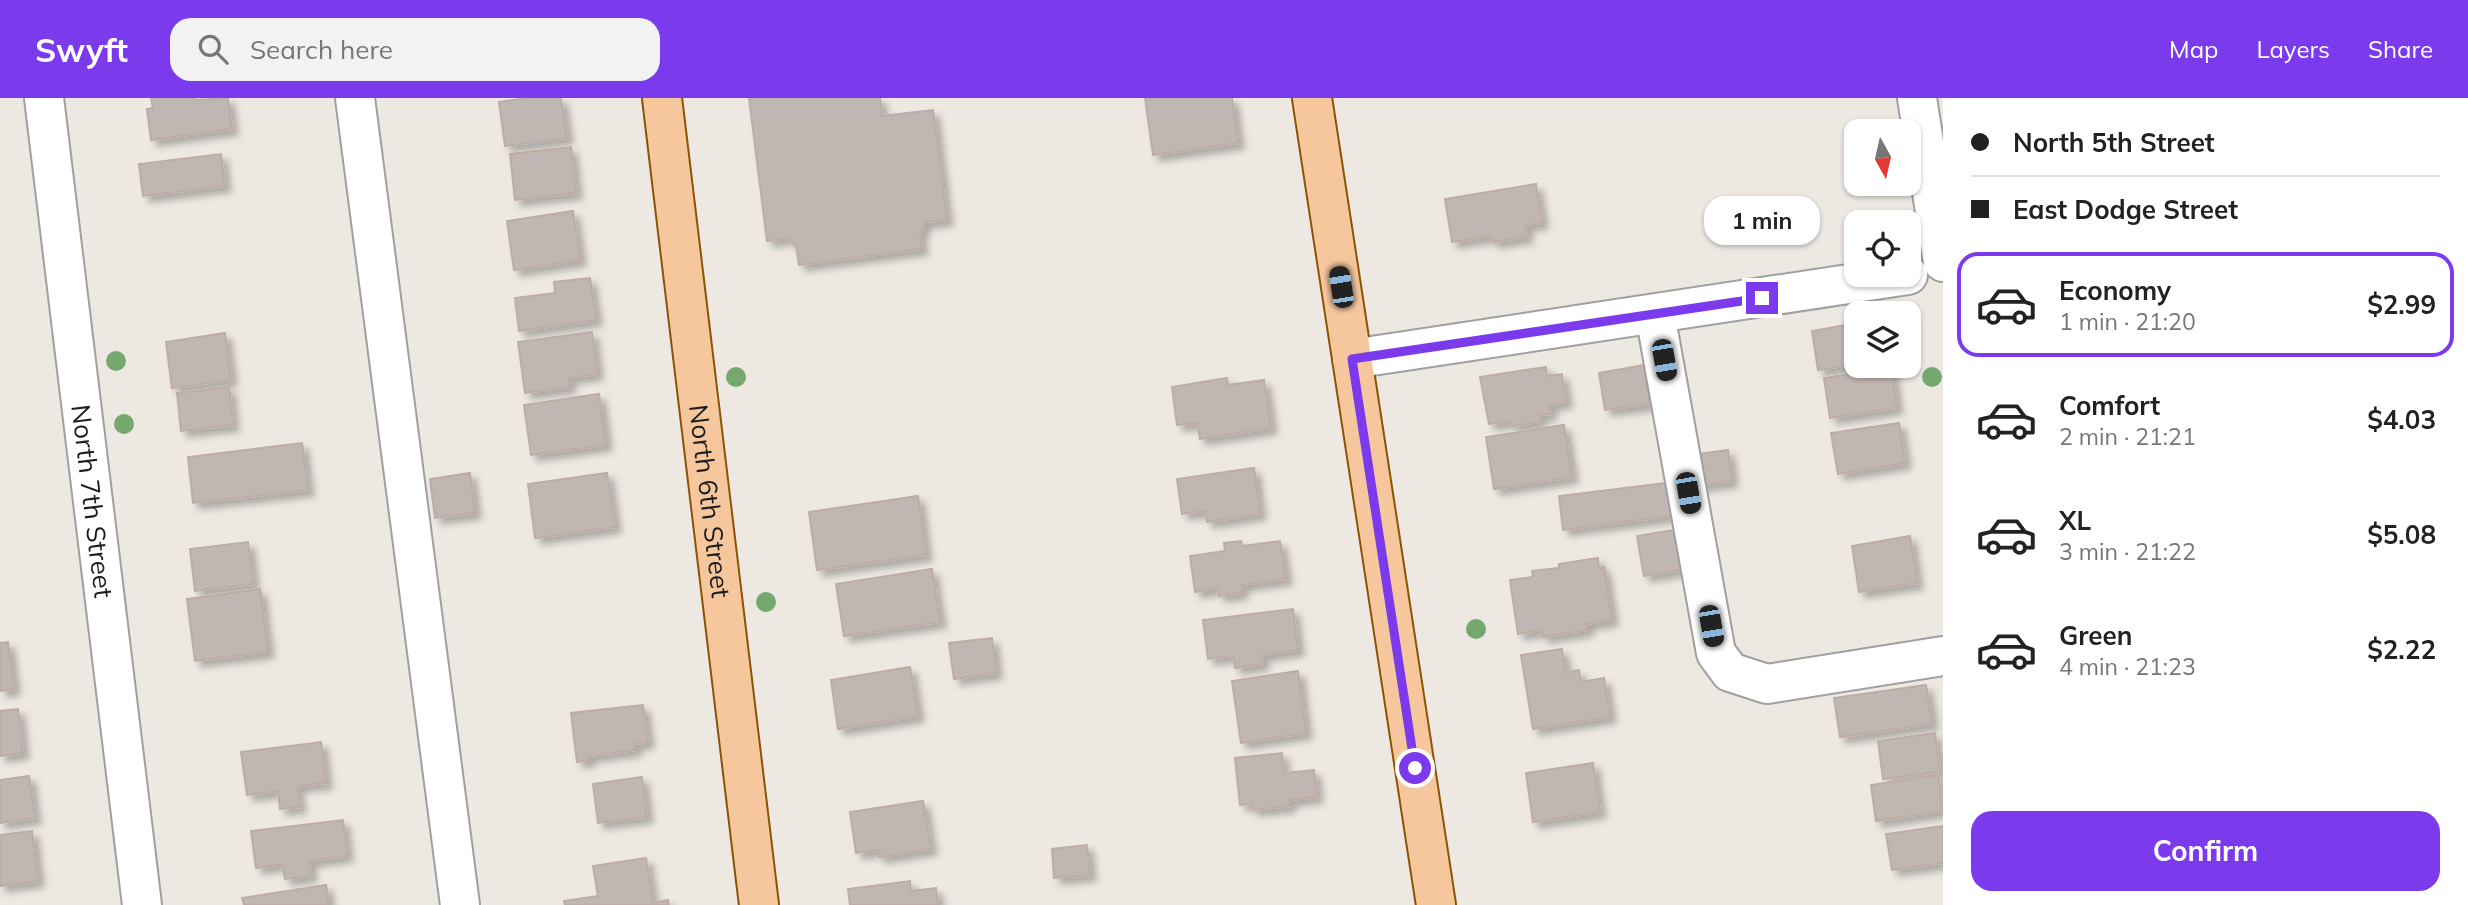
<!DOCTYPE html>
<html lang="en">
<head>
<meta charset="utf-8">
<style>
	body { margin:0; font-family:Mulish,sans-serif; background:#f2f2f2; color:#222; height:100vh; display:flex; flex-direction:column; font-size:26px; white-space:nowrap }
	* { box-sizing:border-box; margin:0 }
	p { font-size:23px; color:#767676 }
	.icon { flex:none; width:38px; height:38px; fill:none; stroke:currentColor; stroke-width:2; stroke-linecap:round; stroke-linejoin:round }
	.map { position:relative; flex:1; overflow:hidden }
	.sheet { display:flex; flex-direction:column; background:#fff; width:525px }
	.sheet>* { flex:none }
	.banner { display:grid; align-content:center; height:154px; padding:0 28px; background:#fff }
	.needle { width:46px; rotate:172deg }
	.buttons { position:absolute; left:1844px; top:21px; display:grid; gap:14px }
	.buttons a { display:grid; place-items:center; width:77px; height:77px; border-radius:14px; background:#fff; box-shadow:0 2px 5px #0004; font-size:35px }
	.end { position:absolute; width:32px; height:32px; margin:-16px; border:9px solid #7c3aed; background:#fff; box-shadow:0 0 0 4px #fff }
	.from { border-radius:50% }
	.bubble { position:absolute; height:49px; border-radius:21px; background:#fff; box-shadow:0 2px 5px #0004; font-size:23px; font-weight:700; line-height:49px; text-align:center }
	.car { position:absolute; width:21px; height:42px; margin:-21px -10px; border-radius:9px; box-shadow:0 0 5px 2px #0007; background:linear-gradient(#222 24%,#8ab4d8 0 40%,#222 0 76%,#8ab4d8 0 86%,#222 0) }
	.banner b { display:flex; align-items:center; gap:24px; height:66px; font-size:26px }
	.banner b+b { border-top:2px solid #e0e0e0 }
	.banner i { width:18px; height:18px; background:#222 }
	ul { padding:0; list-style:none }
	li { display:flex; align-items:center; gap:21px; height:105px; margin:0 14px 10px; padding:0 14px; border:4px solid transparent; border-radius:21px }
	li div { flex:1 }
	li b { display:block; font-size:26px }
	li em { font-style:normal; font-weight:700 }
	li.active { border-color:#7c3aed }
	li>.icon { width:63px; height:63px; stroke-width:1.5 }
	.cta { display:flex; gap:14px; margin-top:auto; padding:14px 28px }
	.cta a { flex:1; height:80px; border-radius:21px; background:#7c3aed; color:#fff; font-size:28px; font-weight:700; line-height:80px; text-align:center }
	header { display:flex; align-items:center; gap:42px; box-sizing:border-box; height:98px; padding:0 35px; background:#7c3aed; color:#fff }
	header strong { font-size:33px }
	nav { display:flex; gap:38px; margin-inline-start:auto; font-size:24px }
	.search { width:490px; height:63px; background:#f2f2f2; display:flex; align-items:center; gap:18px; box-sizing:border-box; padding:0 24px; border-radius:21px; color:#767676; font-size:26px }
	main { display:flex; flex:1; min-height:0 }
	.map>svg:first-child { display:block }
</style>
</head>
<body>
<header>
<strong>Swyft</strong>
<div class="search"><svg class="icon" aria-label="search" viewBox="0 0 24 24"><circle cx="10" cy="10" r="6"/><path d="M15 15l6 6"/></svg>Search here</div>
<nav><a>Map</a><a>Layers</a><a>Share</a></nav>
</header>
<main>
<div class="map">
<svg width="1943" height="807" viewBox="0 0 1943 807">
	<defs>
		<filter id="shadow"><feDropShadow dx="6" dy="6" stdDeviation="3.5" flood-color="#0004"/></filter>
	</defs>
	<rect width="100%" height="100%" fill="#ede8e2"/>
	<!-- building -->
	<g fill="#c1b7b2" stroke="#bdada5" stroke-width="2" filter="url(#shadow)">
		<polygon points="151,0 195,0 195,2 228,0 232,31 151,42 147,11 153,10"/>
		<polygon points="527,0 561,0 567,40 505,48 499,4"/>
		<polygon points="749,0 880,0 882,18 933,12 947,122 925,124 920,137 922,151 799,167 796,147 786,140 767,143"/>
		<polygon points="1145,0 1232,0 1238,45 1153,57"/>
		<polygon points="571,49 576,95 515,102 510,56"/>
		<polygon points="221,56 225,88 143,98 139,66"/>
		<polygon points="1536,86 1542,125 1525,127 1527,139 1493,144 1492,138 1452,144 1445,101"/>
		<polygon points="573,113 580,162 514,172 507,123"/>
		<polygon points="590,180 596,222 519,233 515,200 555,195 554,184"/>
		<polygon points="1857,225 1857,266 1818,272 1812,233"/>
		<polygon points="592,234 597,276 568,280 570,289 525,295 518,244"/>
		<polygon points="225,235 231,282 172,290 166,244"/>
		<polygon points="1644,267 1650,306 1605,312 1599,275"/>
		<polygon points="1546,269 1547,278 1562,276 1566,304 1549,307 1551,316 1539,317 1540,324 1512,328 1511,323 1489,326 1480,279"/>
		<polygon points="1891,270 1897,310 1830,320 1824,280"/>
		<polygon points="1227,280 1228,287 1264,282 1271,330 1200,341 1197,325 1177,327 1172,289"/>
		<polygon points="229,289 233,327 181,333 177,295"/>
		<polygon points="599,296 606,347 531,357 524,307"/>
		<polygon points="1899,325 1905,365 1838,376 1831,335"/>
		<polygon points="1564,327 1572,379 1494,391 1486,339"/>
		<polygon points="302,345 308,392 193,405 188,359"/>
		<polygon points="1728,352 1732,383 1697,388 1692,357"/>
		<polygon points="1254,370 1260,416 1207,424 1205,413 1182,416 1177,381"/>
		<polygon points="470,375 475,415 435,420 430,381"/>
		<polygon points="607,375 615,429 535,440 528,386"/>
		<polygon points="1673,384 1678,417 1563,432 1559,398"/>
		<polygon points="918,398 926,457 817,472 809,414"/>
		<polygon points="1680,431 1687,471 1644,478 1637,438"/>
		<polygon points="1910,438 1917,485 1859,494 1852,448"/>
		<polygon points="1241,443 1243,448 1280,443 1286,481 1241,487 1242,495 1219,498 1218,490 1195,494 1190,458 1225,453 1224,445"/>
		<polygon points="248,444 253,486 195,493 190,451"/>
		<polygon points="1598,460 1599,471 1604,469 1612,522 1586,526 1587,532 1543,539 1541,532 1518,536 1510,482 1533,479 1532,473 1559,470 1559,466"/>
		<polygon points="932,471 940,524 844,538 836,486"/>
		<polygon points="260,491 268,554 195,563 187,501"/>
		<polygon points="1293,511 1298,552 1262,557 1263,566 1235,570 1233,558 1208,561 1203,522"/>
		<polygon points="992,540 996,575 954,581 949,545"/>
		<polygon points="8,544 14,591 0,593 0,545"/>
		<polygon points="1562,551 1566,575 1579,572 1581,584 1604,580 1610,619 1533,631 1521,557"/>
		<polygon points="910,569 918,618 838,631 831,582"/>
		<polygon points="1298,573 1306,635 1241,645 1232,583"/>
		<polygon points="1926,587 1932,626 1840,639 1834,600"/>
		<polygon points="643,607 648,644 635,646 635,652 588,658 589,662 577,664 571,615"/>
		<polygon points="18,611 23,655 0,658 0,613"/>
		<polygon points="1935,635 1940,673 1883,681 1878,643"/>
		<polygon points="321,644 326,685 297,688 300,709 280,711 278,693 247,697 241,654"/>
		<polygon points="1282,655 1284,675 1314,672 1317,699 1289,702 1290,708 1253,712 1252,706 1240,707 1235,660"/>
		<polygon points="1593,665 1600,714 1533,724 1526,675"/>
		<polygon points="1938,677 1943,713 1876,723 1871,687"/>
		<polygon points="29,678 35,720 0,725 0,682"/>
		<polygon points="642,679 647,719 598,725 593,686"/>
		<polygon points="923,703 931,751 879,759 878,752 856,755 850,714"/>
		<polygon points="343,722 347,758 309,763 311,778 285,781 282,766 256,770 251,733"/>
		<polygon points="1943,728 1943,765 1892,772 1886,736"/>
		<polygon points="32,733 38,783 0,788 0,737"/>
		<polygon points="1087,747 1090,777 1054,780 1052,751"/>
		<polygon points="646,760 653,805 668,802 669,807 565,807 564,803 598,798 593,768"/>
		<polygon points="910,783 911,793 936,790 938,807 850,807 848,791"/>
		<polygon points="326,787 329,807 244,807 242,800"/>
	</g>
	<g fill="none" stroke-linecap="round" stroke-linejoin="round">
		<!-- minor casing -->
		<g stroke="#a0a0a0" stroke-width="42">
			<g id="minor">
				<path id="s1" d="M44 0 142 807"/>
				<polyline points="355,0 460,807"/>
				<polyline points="1917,0 1943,164"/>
				<polyline points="1655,216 1716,555 1730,574 1767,586 1943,558"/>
				<polyline points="1352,261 1908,177"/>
			</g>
		</g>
		<!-- major casing -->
		<g stroke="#8c5308" stroke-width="42">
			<g id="major">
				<path id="s2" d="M662 0 759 807"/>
				<polyline points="1312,0 1436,807"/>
			</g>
		</g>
		<!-- minor -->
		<use href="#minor" stroke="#fff" stroke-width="38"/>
		<!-- major -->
		<use href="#major" stroke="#f6c79d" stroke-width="38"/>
	</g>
	<!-- trees -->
	<g fill="#75a86f">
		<circle cx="116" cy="263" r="10"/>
		<circle cx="736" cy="279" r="10"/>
		<circle cx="1932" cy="279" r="10"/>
		<circle cx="124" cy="326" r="10"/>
		<circle cx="766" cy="504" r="10"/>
		<circle cx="1476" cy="531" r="10"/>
	</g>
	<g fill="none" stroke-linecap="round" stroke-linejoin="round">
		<!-- route -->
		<polyline stroke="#7c3aed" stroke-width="9" points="1415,670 1352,261 1762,200"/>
	</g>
	<g text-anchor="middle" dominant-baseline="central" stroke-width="5" stroke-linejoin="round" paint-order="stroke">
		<!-- street labels -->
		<g font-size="26" fill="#1c1c1c" stroke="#fff">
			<text stroke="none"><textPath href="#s1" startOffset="406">North 7th Street</textPath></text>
			<text stroke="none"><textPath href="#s2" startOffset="406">North 6th Street</textPath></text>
		</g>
	</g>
</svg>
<div class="buttons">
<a><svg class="needle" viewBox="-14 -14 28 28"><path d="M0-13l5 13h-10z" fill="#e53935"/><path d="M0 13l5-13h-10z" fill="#767676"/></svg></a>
<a><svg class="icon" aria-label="locate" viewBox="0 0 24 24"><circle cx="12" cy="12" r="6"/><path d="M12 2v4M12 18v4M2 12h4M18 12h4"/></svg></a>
<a><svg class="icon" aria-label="layers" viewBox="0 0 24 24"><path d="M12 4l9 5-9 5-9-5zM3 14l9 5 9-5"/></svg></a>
</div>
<i class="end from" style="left:1415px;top:670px"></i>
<i class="end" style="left:1762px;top:200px"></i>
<div class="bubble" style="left:1704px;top:98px;width:116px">1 min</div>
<i class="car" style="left:1341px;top:189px;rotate:351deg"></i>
<i class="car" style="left:1664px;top:262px;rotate:170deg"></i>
<i class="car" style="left:1688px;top:395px;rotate:170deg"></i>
<i class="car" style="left:1711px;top:528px;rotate:170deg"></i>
</div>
<section class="sheet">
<div class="banner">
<b><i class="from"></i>North 5th Street</b>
<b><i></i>East Dodge Street</b>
</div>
<ul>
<li class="active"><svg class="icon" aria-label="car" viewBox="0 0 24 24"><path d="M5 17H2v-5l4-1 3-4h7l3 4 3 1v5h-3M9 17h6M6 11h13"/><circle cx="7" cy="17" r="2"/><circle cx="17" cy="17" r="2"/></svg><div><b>Economy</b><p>1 min · 21:20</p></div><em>$2.99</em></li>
<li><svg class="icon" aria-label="car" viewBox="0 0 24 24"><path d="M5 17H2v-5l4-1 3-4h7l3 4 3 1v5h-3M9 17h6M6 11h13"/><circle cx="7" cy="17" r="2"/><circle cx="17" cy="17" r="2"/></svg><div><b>Comfort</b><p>2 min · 21:21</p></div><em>$4.03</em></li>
<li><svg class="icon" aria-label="car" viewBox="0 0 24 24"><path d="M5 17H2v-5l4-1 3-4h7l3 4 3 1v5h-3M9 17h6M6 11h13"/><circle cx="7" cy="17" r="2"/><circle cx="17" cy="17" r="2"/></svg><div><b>XL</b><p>3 min · 21:22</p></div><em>$5.08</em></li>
<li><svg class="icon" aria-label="car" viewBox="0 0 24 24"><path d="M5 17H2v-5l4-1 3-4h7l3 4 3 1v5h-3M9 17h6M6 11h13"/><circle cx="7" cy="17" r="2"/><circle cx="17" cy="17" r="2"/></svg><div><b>Green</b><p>4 min · 21:23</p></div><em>$2.22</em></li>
</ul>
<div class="cta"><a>Confirm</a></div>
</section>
</main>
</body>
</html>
